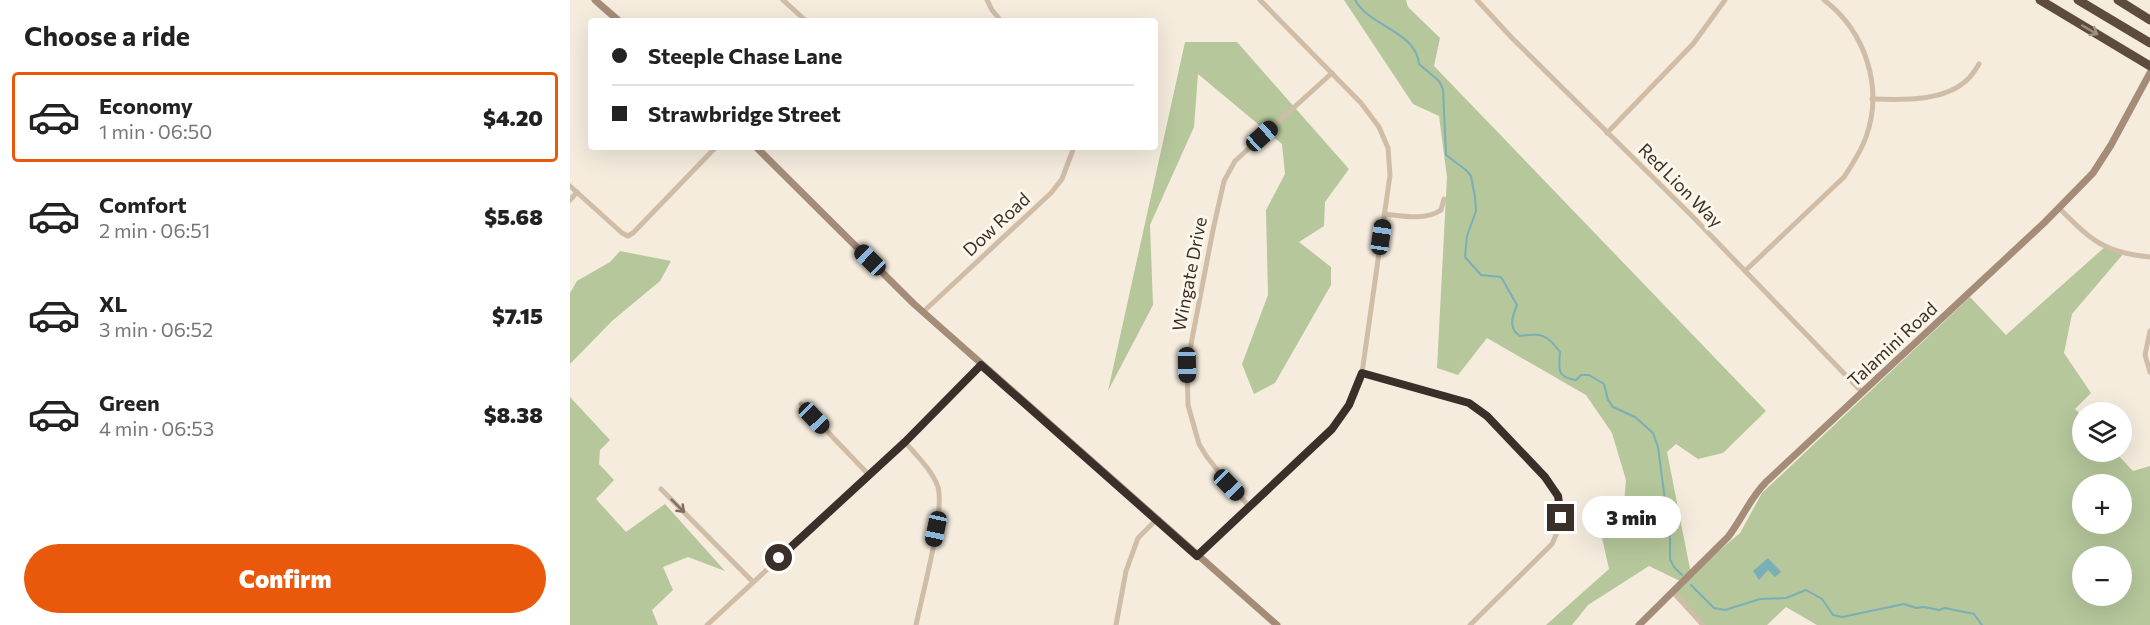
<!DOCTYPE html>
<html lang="en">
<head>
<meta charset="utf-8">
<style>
	body { margin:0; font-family:Commissioner,sans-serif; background:#f6f6f6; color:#222; height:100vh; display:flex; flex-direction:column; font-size:22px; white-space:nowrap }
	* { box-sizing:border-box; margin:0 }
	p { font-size:20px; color:#767676 }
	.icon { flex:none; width:33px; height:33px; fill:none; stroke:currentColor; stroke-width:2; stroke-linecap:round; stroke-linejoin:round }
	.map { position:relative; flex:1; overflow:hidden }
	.sheet { display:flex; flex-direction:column; background:#fff; width:570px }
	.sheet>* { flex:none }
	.top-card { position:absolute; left:18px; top:18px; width:570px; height:132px; border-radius:6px; box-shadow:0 6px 24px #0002; display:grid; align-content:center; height:132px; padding:0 24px; background:#fff }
	.buttons { position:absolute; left:1502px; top:402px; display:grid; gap:12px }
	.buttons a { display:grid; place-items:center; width:60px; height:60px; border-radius:50%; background:#fff; box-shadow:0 6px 24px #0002; font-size:30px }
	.end { position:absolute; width:27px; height:27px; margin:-14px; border:8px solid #3b3029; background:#fff; box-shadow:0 0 0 3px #fff }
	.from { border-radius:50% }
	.bubble { position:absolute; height:42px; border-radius:21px; background:#fff; box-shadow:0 6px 24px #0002; font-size:20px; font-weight:800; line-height:42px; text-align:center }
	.car { position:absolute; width:18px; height:36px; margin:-18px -9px; border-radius:8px; box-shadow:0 0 4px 2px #0007; background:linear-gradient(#222 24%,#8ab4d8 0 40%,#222 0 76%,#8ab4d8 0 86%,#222 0) }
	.top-card b { display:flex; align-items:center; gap:21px; height:57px; font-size:22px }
	.top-card b+b { border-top:2px solid #e0e0e0 }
	.top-card i { width:15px; height:15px; background:#222 }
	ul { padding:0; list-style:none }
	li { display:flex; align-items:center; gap:18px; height:90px; margin:0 12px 9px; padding:0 12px; border:3px solid transparent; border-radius:6px }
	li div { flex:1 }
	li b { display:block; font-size:22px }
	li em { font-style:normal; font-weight:800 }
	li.selected { border-color:#ea580c }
	li>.icon { width:54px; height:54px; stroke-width:1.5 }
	h2 { padding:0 24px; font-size:27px; line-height:72px }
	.cta { display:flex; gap:12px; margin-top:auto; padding:12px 24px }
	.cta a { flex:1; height:69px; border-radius:36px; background:#ea580c; color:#fff; font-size:24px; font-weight:800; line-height:69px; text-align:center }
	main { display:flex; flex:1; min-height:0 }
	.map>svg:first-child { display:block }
</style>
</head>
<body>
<main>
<section class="sheet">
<h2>Choose a ride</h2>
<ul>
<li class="selected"><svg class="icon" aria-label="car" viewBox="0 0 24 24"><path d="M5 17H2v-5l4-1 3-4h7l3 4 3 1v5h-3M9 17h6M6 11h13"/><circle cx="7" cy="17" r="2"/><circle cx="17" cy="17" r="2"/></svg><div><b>Economy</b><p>1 min · 06:50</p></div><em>$4.20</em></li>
<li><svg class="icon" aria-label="car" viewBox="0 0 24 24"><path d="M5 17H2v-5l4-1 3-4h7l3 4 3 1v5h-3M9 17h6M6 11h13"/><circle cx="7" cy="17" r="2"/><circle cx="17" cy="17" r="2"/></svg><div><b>Comfort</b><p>2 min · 06:51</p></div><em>$5.68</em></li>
<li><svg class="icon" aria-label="car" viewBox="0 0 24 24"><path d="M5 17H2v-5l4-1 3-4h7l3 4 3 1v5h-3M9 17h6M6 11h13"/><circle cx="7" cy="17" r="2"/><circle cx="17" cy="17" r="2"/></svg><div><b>XL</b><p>3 min · 06:52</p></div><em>$7.15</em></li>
<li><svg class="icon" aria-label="car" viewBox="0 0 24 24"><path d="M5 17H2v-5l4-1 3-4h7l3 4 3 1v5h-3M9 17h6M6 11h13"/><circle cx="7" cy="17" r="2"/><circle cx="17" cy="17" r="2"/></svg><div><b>Green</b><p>4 min · 06:53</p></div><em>$8.38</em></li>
</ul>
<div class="cta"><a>Confirm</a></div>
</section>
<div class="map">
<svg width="1580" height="625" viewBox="0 0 1580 625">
	<rect width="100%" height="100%" fill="#f5ecde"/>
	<!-- green -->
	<g fill="#b5c79b" fill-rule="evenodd">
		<path d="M774 0H836L838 7 870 38 864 66 1196 411 1153 453 1128 459 1106 444 1097 452 1121 574 1170 533 1192 493 1400 297 1436 335 1536 246 1554 253 1502 314 1494 353 1521 393 1505 409 1512 416V452H1545L1563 471 1580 466V625H1247L1216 607 1197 625H1134L1101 593 1112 582 1079 566 1018 605 1002 625H976L1039 569 1028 520 1054 502 1056 480 1042 433 1016 395 917 338 888 375 867 368 877 177 869 116 843 104ZM1512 484H1551V524H1512ZM1512 556H1551V596H1512Z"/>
		<polygon points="615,42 667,42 779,169 755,202 754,226 729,242 761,267 761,285 705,383 684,394 672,364 698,295 696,210 715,174 712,144 628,74 624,127 580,225 583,305 538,391"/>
		<polygon points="50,251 101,261 90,281 42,321 0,364 0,293 7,281 40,262"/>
		<polygon points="0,397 40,440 30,450 29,464 44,480 26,499 56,532 95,504 155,571 118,557 93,567 103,590 82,610 88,625 0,625"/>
	</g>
	<!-- water -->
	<polygon fill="#79afb6" points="1198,558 1211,572 1205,577 1198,570 1189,580 1183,571"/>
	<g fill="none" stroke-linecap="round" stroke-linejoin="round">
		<!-- stream -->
		<g stroke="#79afb6" stroke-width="2">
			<path d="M785 0C800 27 846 31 849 64L869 81 873 89 876 155 896 170 901 176 905 197 906 211 897 236 895 257 911 275 931 277 947 305C942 317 938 328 950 336 971 333 977 334 990 352 989 369 986 377 1006 380L1011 375H1019L1034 384 1038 400 1043 407 1065 417 1083 433 1088 447 1100 538V559L1104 567 1112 575"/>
			<polyline points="1121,585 1144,608 1155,610 1190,599 1216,598 1236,590 1252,599 1263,615 1272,617 1334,604 1346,608 1354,607 1369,610 1375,608 1404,614 1412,625"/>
		</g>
		<!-- street -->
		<g stroke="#d0bda8" stroke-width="5">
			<polyline points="213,0 236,21"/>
			<polyline points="417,0 422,10 431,21"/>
			<polyline points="907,0 942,38 1122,216 1292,392"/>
			<path d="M1302 99C1332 100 1375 102 1398 79 1402 75 1406 69 1409 64"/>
			<polyline points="1037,133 1123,44 1155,0"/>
			<polyline points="0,186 52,233 58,236 63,233 146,147"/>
			<polyline points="0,200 7,192"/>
			<path d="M1489 208C1521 240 1534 253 1580 257"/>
			<path d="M814 214C833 216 855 221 871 210L874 199"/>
			<path d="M1175 271 1274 177C1282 165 1291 151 1296 137 1314 87 1295 31 1254 0"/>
			<polyline points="353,312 481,193 492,179 504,147"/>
			<polyline points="1580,331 1575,355 1580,372"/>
			<polyline points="792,373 893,400 917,416 975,477 988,496 991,518 989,528 982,544 900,625"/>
			<polyline points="231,404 299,475"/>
			<path d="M335 442C346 455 362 470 368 487 375 512 352 595 346 625"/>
			<polyline points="91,489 183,582"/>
			<polyline points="680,507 659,485 637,457 629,444 618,405 617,365 643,230 654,181 665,161 762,73"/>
			<polyline points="627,556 762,429 779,405 792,373 820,175 818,148 809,127 791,103 690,0"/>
			<polyline points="1102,591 1133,625"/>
			<polyline points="137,625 335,442 411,365"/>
			<polyline points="546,625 556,571 568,538 587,519"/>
		</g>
		<!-- secondary -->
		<g stroke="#a48c79" stroke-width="7">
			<polyline points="25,0 49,21"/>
			<polyline points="186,147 344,304 707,625"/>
			<path d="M1069 625 1158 537C1172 519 1180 498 1196 482L1475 222 1523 173 1541 145 1580 73"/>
		</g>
		<!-- highway -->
		<g stroke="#5d4b3f" stroke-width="9">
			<polyline points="1470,0 1580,66"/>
			<polyline points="1508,0 1580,43"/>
			<polyline points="1548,0 1580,20"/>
		</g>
	</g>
	<!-- one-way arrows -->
	<defs><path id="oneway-shaft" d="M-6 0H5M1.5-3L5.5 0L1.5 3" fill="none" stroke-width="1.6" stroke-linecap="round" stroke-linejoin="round" transform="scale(1.5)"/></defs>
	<use stroke="#9d8f84" href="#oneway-shaft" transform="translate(1520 30) rotate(30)"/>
	<use stroke="#7e6f62" href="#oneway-shaft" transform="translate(108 506) rotate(45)"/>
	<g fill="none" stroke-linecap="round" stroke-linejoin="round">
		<!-- route -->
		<polyline stroke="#3b3029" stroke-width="8" points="209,558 335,442 411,365 627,556 762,429 779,405 792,373 899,403 917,416 975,477 988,496 991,518"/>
	</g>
	<g text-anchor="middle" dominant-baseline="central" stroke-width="6" stroke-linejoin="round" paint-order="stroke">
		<!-- street labels -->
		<g font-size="18" fill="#3b3029" stroke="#fcf6eb">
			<text transform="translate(1111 185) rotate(45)">Red Lion Way</text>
			<text transform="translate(426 224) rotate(-43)">Dow Road</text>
			<text transform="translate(619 274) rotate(-79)">Wingate Drive</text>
			<text transform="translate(1322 344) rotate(-43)">Talamini Road</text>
		</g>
	</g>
</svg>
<div class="buttons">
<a><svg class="icon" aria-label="layers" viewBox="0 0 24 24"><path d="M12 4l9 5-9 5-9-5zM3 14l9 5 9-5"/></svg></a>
<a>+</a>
<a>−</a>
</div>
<i class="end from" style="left:209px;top:558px"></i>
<i class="end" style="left:991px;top:518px"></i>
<div class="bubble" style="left:1012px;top:496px;width:99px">3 min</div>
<i class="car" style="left:692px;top:136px;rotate:48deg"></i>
<i class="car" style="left:811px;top:237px;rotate:8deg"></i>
<i class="car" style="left:300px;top:260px;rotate:314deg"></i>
<i class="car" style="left:617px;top:365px;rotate:179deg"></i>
<i class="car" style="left:244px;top:418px;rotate:136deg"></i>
<i class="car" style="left:659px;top:485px;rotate:136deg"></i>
<i class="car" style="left:366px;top:529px;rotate:192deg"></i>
<div class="top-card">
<b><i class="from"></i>Steeple Chase Lane</b>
<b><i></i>Strawbridge Street</b>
</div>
</div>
</main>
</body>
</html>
